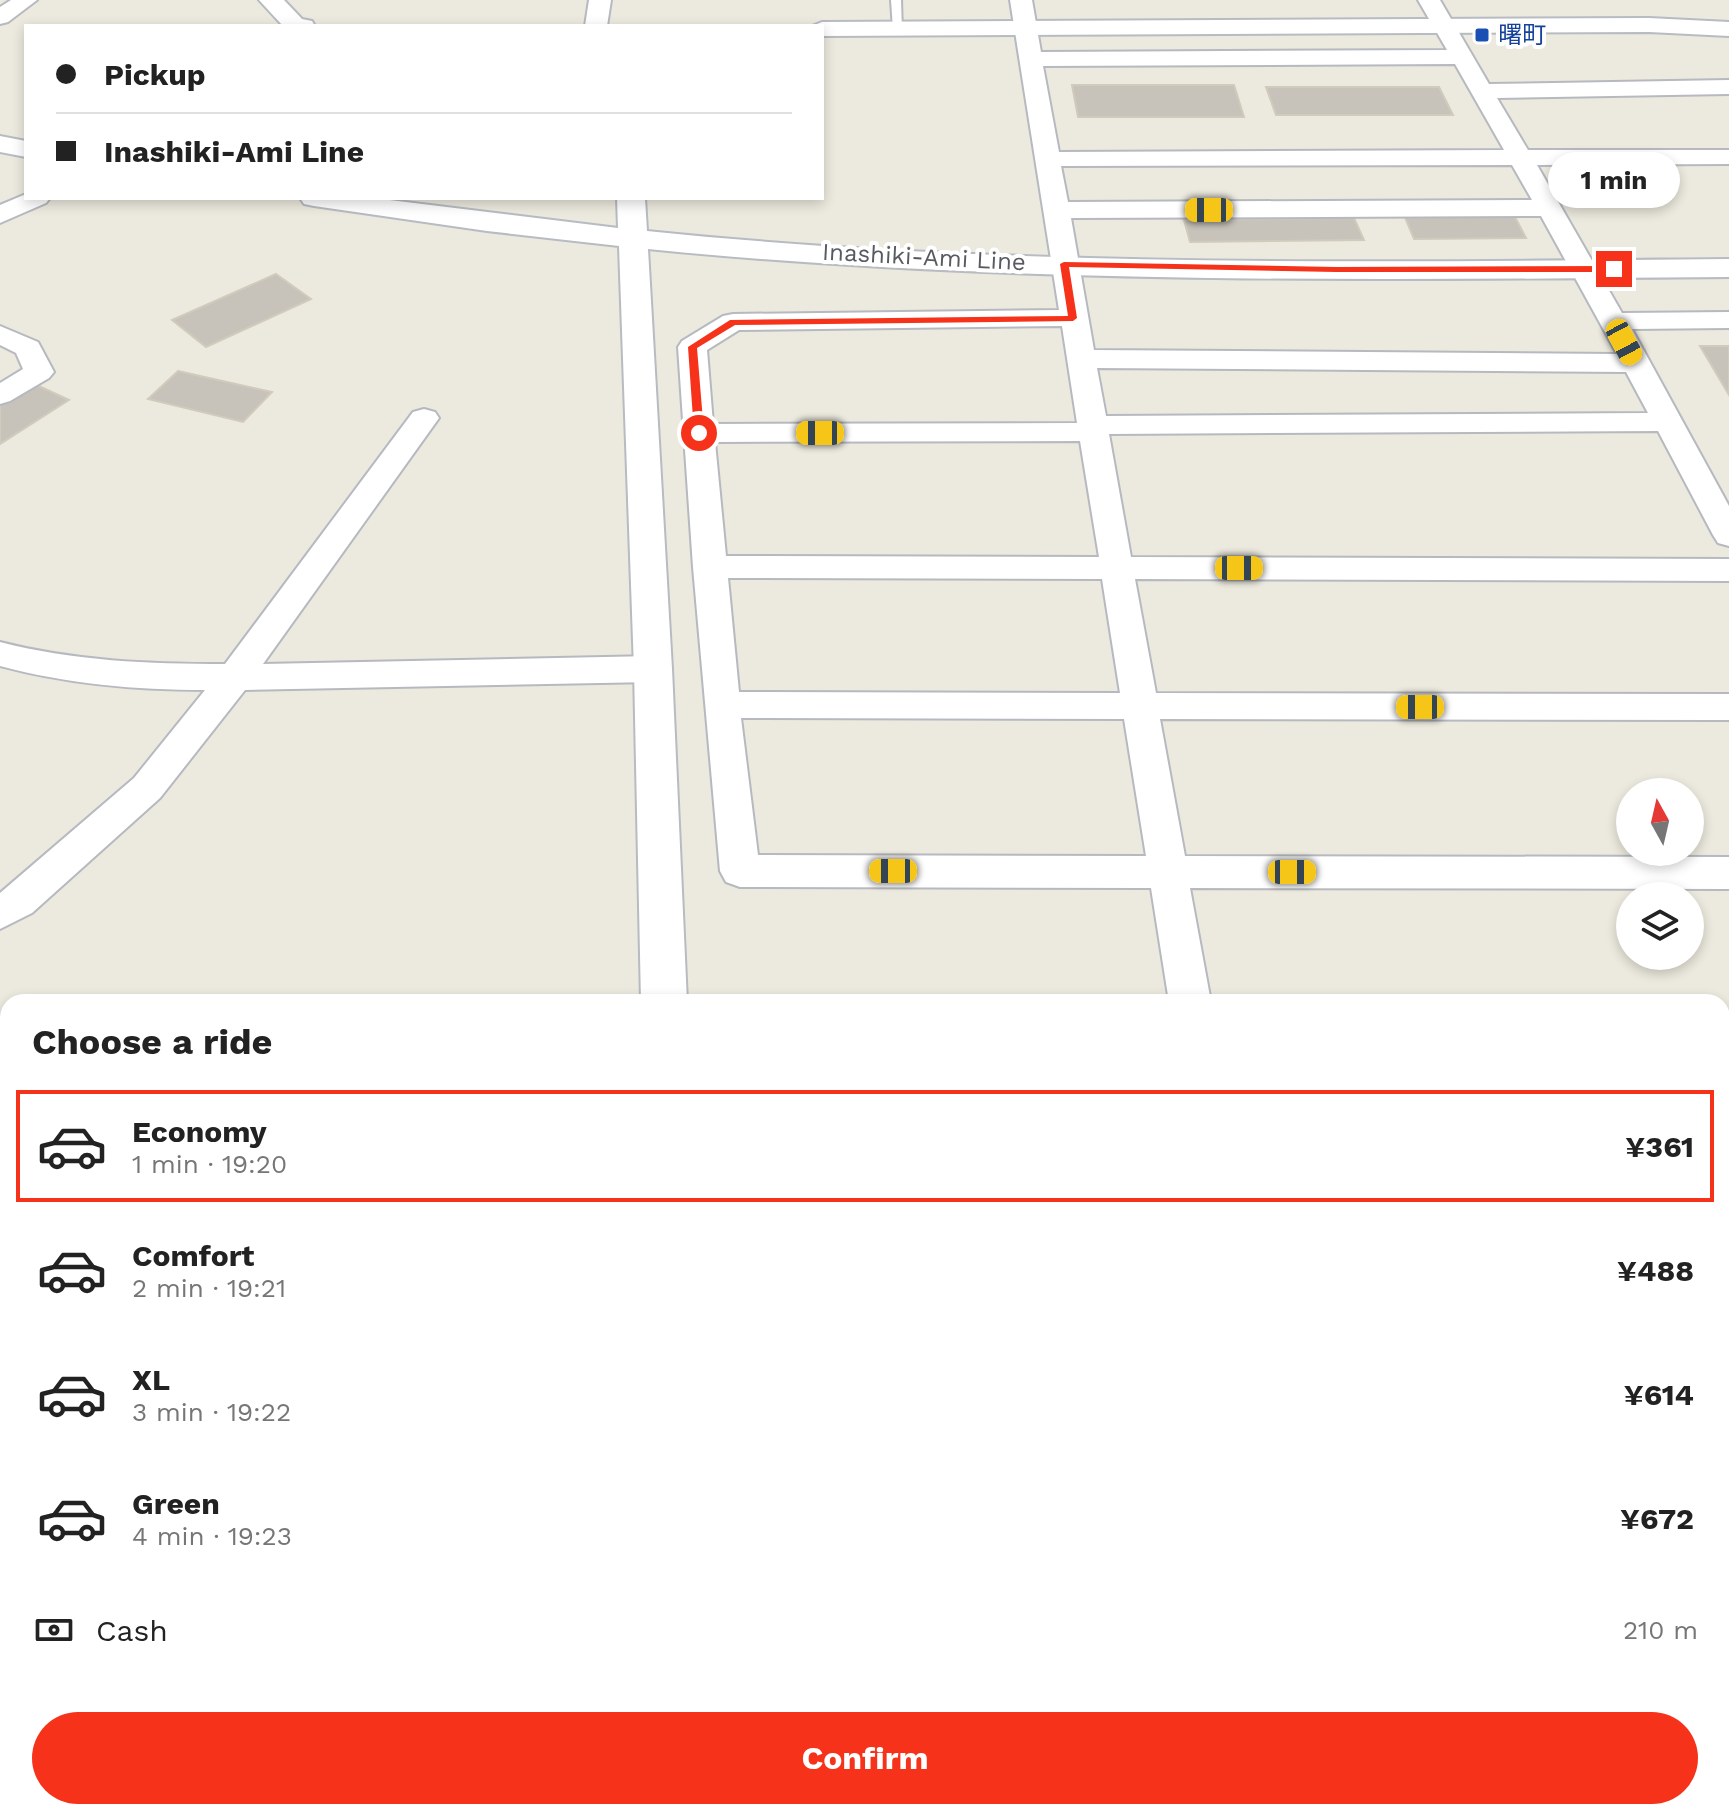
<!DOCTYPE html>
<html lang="en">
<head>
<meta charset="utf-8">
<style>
	body { margin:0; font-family:"Work Sans","Noto Sans JP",sans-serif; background:#f2f2f2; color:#222; height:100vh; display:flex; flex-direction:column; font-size:30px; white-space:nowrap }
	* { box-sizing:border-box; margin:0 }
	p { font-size:26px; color:#767676 }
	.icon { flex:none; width:44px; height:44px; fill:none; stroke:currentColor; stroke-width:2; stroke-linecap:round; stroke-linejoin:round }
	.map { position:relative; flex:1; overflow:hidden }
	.sheet { position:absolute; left:0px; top:994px; width:1730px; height:826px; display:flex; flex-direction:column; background:#fff; border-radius:24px 24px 0 0; box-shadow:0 4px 12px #0003 }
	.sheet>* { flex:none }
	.banner { position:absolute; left:24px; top:24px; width:800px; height:176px; border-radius:0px; box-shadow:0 4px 12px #0003; display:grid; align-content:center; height:176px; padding:0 32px; background:#fff }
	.needle { width:52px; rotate:352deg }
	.tools { position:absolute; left:1616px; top:778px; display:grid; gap:16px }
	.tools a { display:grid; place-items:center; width:88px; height:88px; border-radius:50%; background:#fff; box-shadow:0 4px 12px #0003; font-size:40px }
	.end { position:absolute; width:36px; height:36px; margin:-18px; border:10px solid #f6331a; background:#fff; box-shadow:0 0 0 4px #fff }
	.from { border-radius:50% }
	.bubble { position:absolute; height:56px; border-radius:28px; background:#fff; box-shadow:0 4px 12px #0003; font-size:26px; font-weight:700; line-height:56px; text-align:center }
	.car { position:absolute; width:24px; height:48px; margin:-24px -12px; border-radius:10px; box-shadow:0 0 6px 2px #0007; background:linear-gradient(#f5c518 24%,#345 0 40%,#f5c518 0 76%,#345 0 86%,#f5c518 0) }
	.banner b { display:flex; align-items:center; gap:28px; height:76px; font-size:30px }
	.banner b+b { border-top:2px solid #e0e0e0 }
	.banner i { width:20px; height:20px; background:#222 }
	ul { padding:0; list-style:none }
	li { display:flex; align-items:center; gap:24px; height:112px; margin:0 16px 12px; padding:0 16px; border:4px solid transparent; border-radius:0px }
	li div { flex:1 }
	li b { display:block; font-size:30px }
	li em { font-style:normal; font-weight:700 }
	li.on { border-color:#f6331a }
	li>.icon { width:72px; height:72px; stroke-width:1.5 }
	h2 { padding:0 32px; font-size:36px; line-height:96px }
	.pay { display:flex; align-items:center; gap:20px; height:88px; padding:0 32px; font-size:30px }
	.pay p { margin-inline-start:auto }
	.primary-button { display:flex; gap:16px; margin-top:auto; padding:16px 32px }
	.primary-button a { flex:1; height:92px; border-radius:48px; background:#f6331a; color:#fff; font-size:32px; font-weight:700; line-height:92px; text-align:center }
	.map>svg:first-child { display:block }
</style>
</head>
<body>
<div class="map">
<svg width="1729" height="1819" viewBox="0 0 1729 1819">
	<rect width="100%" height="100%" fill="#ece9de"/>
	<!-- building -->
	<g fill="#c7c3bb" stroke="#d1cbbc" stroke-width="2">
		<polygon points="1072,85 1234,85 1244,117 1078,117"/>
		<polygon points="1266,87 1439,87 1453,115 1276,115"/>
		<polygon points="1404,215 1514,215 1526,238 1414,239"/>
		<polygon points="1354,218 1364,240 1190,242 1184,220"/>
		<polygon points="276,274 311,299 206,347 172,320"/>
		<polygon points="1700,346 1729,346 1729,395"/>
		<polygon points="178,371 272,392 243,422 148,399"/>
		<polygon points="28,381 69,400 0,444 0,398"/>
	</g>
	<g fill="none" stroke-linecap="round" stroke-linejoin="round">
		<!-- lane casing -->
		<g stroke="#b6b9bf" stroke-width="4">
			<polygon id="lane" points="891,0 901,0 902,31 893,29"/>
		</g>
		<!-- street casing -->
		<g stroke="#b6b9bf" stroke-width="4">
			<g id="street">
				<polygon points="11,0 37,0 8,22 0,24 0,7"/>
				<polygon points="589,0 611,0 607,26 585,26"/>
				<path d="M1010 0H1032L1041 52 1447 50 1418 0H1440L1489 84 1729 80V94L1497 98 1528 150H1729V164L1537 165 1622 313 1729 312V328L1632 329 1729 506V546L1718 543 1713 535 1658 431 1109 434 1131 557 1729 559V581L1135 579 1156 693 1729 694V720L1160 719 1185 856 1729 857V889L1190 888 1211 1002H1169L1151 888 740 887 726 882 720 871 693 567 678 347 682 341 723 316 733 314 1059 310ZM1455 64 1504 150 1059 152 1043 66ZM1512 165 1532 200 1068 202 1061 166ZM1541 216 1617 354 1094 350 1071 218ZM1062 326 1077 423 713 424 707 350 739 330ZM1097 368 1626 372 1648 413 1106 416ZM1080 441 1099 557 726 556 715 442ZM728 578 1102 579 1120 693 739 692ZM741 718 1124 719 1146 856 758 855Z"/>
				<polygon points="26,194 26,198 50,198 46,203 0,223 0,205"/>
				<polygon points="0,326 38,342 54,372 49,378 10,401 0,404 0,383 23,369 16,353 0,345"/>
				<path d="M424 409 435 412 439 418 263 664 653 656 665 660 671 669 665 678 653 682 245 690 160 798 32 913 0 929V893L134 778 205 690C135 690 67 684 0 666V642C74 661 149 664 225 664L413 412Z"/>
				<rect x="1722" y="1046" width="7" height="38"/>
				<polygon points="8,1525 8,1579 0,1582 0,1528"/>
				<polygon points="939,1812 997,1812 995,1819 937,1819"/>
				<polygon points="1303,1812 1375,1812 1378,1819 1306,1819"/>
			</g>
		</g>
		<!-- secondary casing -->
		<g stroke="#b7bbc2" stroke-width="4">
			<g id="secondary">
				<polygon points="259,0 284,0 302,19 312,21 315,26 283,26"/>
				<polygon points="1649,18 1729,22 1729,36 1649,32 822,36 822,26 812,26 822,22"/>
				<polygon points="0,136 26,141 26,157 0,152"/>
				<path d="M300 198H373L618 228 617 198H645L647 231C1006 268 1369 262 1729 259V277C1369 280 1006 285 648 249L672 669 687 1002H641L634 669 619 246 487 231 314 206 304 204Z"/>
				<polygon points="573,1812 637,1812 636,1819 572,1819"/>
			</g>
		</g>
		<!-- lane -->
		<use href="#lane" fill="#fff" fill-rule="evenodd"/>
		<!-- street -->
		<use href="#street" fill="#fff" fill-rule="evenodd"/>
		<!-- secondary -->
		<use href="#secondary" fill="#fff" fill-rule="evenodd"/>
	</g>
	<!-- route -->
	<polygon fill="#f6331a" points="1064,262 1336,267 1614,266 1618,269 1614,272 1336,272 1069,267 1077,318 1073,321 735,325 697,348 704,433 699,436 694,433 688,347 730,320 1068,316 1060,264"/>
	<!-- markers -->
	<rect fill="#1a4fb4" stroke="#fff" stroke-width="3" x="1474" y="27" width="16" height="16" rx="4"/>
	<g text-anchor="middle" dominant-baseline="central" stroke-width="8" stroke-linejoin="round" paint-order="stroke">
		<!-- far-transit labels -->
		<g font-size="24" fill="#164399" stroke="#fff" text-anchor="start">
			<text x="1498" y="35">曙町</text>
		</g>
		<!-- far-street labels -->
		<g font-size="24" fill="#575b61" stroke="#fff">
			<text transform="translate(924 257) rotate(3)">Inashiki-Ami Line</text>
		</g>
	</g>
</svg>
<div class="tools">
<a><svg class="needle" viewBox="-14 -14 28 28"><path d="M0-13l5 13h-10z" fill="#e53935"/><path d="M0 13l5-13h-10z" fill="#767676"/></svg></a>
<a><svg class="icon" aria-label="layers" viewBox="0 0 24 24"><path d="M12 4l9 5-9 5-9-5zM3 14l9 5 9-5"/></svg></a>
</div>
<i class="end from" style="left:699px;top:433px"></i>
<i class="end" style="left:1614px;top:269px"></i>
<div class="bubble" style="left:1548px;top:152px;width:132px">1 min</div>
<i class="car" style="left:1209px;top:210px;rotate:270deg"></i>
<i class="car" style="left:1624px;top:342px;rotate:152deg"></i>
<i class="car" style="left:820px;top:433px;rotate:270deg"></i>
<i class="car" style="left:1239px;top:568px;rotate:90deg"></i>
<i class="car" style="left:1420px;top:707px;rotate:270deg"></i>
<i class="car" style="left:893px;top:871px;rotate:270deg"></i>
<i class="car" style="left:1292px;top:872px;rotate:90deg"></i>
<div class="banner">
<b><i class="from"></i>Pickup</b>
<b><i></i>Inashiki-Ami Line</b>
</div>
<section class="sheet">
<h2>Choose a ride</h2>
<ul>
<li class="on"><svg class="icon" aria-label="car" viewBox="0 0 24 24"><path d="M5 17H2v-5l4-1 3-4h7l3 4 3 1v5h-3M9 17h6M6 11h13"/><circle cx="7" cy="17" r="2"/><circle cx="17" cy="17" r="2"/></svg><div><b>Economy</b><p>1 min · 19:20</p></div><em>¥361</em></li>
<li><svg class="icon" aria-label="car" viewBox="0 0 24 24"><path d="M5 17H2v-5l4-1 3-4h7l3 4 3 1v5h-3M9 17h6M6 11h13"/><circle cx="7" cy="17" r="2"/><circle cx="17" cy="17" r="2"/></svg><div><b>Comfort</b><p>2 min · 19:21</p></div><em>¥488</em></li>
<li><svg class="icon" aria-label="car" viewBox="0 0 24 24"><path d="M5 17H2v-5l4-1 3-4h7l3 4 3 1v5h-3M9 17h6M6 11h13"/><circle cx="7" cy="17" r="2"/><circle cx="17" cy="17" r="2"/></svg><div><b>XL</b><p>3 min · 19:22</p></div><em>¥614</em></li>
<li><svg class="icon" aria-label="car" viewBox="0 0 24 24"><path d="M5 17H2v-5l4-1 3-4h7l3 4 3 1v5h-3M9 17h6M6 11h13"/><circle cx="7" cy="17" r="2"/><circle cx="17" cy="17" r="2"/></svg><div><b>Green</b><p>4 min · 19:23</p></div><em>¥672</em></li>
</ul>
<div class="pay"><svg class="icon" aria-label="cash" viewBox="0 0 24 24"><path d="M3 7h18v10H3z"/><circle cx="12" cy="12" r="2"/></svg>Cash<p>210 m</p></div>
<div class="primary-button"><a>Confirm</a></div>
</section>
</div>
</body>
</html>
